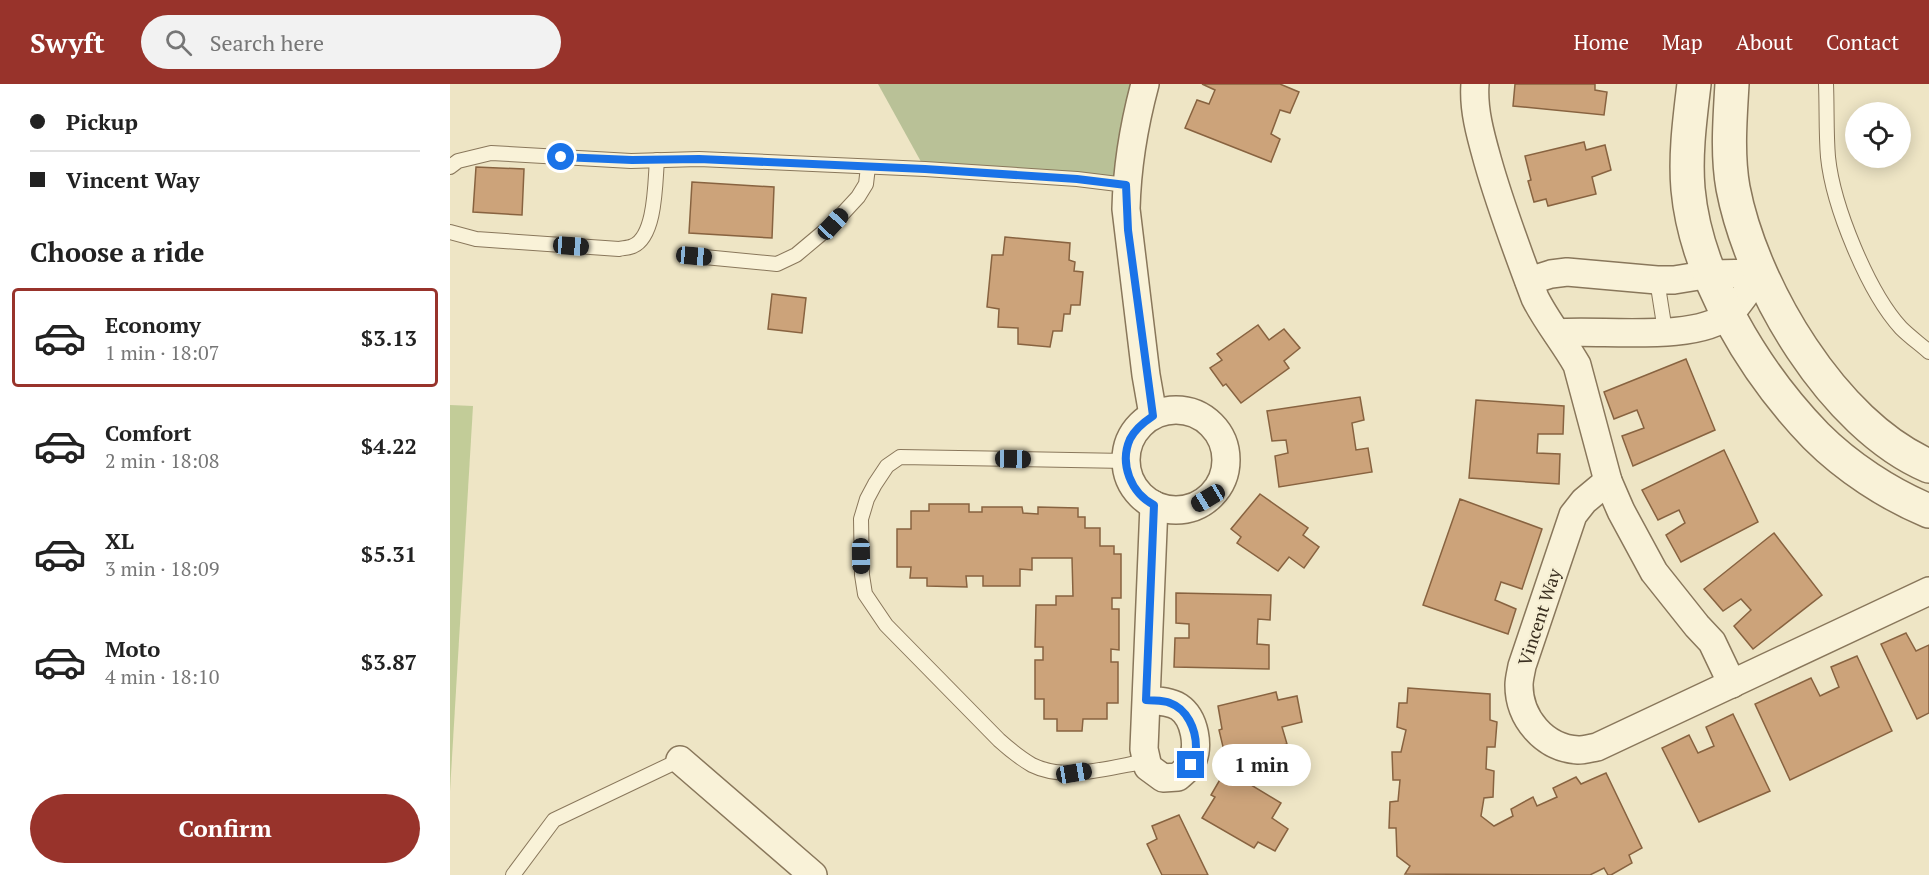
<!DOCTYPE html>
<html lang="en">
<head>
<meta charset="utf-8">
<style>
	body { margin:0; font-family:"PT Serif",serif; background:#f2f2f2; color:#222; height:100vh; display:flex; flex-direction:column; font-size:22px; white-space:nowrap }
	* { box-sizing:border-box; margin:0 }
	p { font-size:20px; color:#767676 }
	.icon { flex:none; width:33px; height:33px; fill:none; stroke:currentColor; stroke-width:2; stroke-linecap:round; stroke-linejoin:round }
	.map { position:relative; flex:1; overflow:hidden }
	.details { display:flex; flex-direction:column; background:#fff; width:450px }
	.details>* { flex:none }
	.top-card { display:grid; align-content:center; height:132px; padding:0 30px; background:#fff }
	.tools { position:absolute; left:1395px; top:18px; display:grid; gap:12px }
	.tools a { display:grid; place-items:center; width:66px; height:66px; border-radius:50%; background:#fff; box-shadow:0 3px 15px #0003; font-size:30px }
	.end { position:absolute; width:27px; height:27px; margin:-14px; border:8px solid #1a73e8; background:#fff; box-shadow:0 0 0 3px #fff }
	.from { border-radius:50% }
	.bubble { position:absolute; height:42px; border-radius:21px; background:#fff; box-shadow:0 3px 15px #0003; font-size:20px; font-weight:700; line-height:42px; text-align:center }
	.car { position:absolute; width:18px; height:36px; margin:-18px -9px; border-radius:8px; box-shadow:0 0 4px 2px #0007; background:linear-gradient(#222 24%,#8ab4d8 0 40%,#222 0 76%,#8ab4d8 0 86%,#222 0) }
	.top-card b { display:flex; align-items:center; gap:21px; height:57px; font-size:22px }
	.top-card b+b { border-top:2px solid #e0e0e0 }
	.top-card i { width:15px; height:15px; background:#222 }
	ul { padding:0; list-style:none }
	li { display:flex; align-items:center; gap:18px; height:99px; margin:0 12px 9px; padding:0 18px; border:3px solid transparent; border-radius:6px }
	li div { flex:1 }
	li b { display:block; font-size:22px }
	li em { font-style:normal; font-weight:700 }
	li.active { border-color:#98332b }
	li>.icon { width:54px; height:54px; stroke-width:1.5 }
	h2 { padding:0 30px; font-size:27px; line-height:72px }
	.button { display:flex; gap:12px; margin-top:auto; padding:12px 30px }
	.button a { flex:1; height:69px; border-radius:36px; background:#98332b; color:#fff; font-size:24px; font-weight:700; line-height:69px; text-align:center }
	header { display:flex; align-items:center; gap:36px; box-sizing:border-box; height:84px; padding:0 30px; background:#98332b; color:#fff }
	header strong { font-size:28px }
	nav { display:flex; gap:33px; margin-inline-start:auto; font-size:21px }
	.search { width:420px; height:54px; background:#f2f2f2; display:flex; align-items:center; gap:15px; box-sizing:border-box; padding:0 21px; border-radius:33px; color:#767676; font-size:22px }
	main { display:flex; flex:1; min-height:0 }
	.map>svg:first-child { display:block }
</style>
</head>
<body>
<header>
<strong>Swyft</strong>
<div class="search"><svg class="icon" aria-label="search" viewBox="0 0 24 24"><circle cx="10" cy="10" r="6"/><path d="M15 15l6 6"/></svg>Search here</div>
<nav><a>Home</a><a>Map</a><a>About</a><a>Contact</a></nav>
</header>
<main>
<section class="details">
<div class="top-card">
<b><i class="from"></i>Pickup</b>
<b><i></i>Vincent Way</b>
</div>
<h2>Choose a ride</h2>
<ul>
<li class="active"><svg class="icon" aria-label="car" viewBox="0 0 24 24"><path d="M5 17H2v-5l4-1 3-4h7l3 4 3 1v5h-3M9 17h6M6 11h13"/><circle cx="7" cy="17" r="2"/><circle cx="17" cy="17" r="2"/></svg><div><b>Economy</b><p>1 min · 18:07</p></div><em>$3.13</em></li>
<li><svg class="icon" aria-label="car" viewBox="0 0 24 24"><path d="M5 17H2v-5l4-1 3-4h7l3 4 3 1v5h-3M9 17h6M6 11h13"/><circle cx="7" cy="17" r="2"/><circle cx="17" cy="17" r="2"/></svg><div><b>Comfort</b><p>2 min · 18:08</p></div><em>$4.22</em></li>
<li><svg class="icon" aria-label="car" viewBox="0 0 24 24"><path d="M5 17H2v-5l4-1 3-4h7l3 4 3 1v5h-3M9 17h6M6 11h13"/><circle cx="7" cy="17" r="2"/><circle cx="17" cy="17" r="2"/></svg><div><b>XL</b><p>3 min · 18:09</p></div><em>$5.31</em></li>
<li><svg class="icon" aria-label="car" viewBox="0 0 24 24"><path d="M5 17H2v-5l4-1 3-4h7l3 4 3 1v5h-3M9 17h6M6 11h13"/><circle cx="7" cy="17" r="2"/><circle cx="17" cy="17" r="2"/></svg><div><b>Moto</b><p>4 min · 18:10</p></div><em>$3.87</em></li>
</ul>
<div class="button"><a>Confirm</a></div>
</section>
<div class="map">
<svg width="1479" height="791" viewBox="0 0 1479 791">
	<rect width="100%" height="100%" fill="#eee5c5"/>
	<!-- green -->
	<polygon fill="#c2cc98" points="0,321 23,322 0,707"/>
	<!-- cemetery -->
	<polygon fill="#b9c197" points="428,0 695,0 676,101 475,85"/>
	<!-- building -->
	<g fill="#cca37a" stroke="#886340" stroke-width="1.5">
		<polygon points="752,0 830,0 849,8 840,29 830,26 821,50 830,55 821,78 735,44 747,16 759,20 765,6"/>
		<polygon points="1065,0 1145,0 1145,6 1157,8 1154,31 1063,22"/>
		<polygon points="1134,58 1136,66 1155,61 1161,86 1142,93 1146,110 1098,122 1096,115 1084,118 1078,97 1081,96 1075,72"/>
		<polygon points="26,83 74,85 72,131 23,128"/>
		<polygon points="242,98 324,103 322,154 239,149"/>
		<polygon points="555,153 620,159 619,176 625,178 624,187 633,188 630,221 621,221 620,230 614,230 612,247 603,247 600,263 568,260 568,244 548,243 549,225 537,223 542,171 553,171"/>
		<polygon points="322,210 356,214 352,249 318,245"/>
		<polygon points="808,241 819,256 834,245 850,264 834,277 839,284 791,319 776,300 773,302 760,284 772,276 767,270"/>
		<polygon points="1236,275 1265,346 1183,382 1172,352 1194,344 1187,326 1164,335 1154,308"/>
		<polygon points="910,313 914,336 902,339 906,366 918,364 922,388 829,403 825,372 838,369 836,356 822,357 817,327"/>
		<polygon points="1026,316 1114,322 1113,350 1088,350 1087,369 1110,370 1109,400 1019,394"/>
		<polygon points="1274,366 1308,438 1231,478 1216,451 1235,439 1229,426 1208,436 1192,406"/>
		<polygon points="810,410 858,444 853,451 869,463 854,484 839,473 828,487 787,459 791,453 781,445"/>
		<polygon points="1010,415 1092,445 1072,505 1051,498 1045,516 1066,525 1058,550 973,521"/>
		<polygon points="479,420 519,420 519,428 532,428 532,423 572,423 573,429 588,430 588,423 628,424 628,433 635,433 635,444 650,444 650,462 664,462 664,470 671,470 671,514 662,514 662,525 669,525 669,566 661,565 661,578 668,578 668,619 657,619 657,635 633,635 632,647 607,647 607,635 594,635 594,615 585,615 585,576 593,576 593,563 585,563 586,521 606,521 606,512 623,512 622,474 582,474 582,486 570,485 570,502 533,502 533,492 516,492 517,503 477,502 477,494 460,494 461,483 447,483 447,445 461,445 461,427 479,427"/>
		<polygon points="1324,449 1372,511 1303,565 1284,542 1301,526 1291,515 1273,527 1254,505"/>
		<polygon points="726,509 821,511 820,536 808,535 807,560 819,561 819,585 724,583 725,554 739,554 739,540 726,539"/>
		<polygon points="1456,549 1466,567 1479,561 1479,629 1467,635 1431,560"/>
		<polygon points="1407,572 1442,647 1340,696 1305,620 1361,594 1370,612 1389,603 1381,583"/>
		<polygon points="958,604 1040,610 1040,636 1047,638 1045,663 1037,663 1036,685 1044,687 1043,713 1034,714 1031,732 1044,742 1063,732 1061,725 1083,713 1087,722 1107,713 1103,704 1126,693 1131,700 1156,689 1192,764 1179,771 1182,779 1161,791 1158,791 1154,784 1140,791 955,790 960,782 947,772 946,744 939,744 940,718 948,717 950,696 943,696 942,668 951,668 956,646 947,643 949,619 957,619"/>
		<polygon points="826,608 828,616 847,612 852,638 832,643 837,660 789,672 787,665 774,667 769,646 772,645 768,622"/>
		<polygon points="1283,630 1320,707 1249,738 1212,664 1239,651 1248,669 1264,662 1256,643"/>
		<polygon points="772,692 783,699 788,693 831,719 822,734 838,745 825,767 808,758 804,764 752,734 765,713 761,711"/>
		<polygon points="729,731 758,791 712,791 697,760 707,755 702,742"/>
	</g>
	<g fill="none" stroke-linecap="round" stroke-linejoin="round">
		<!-- service casing -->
		<g stroke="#89775b" stroke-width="16">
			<g id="service">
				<path d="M1376 0C1377 24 1376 49 1378 73 1383 122 1418 208 1451 244 1460 253 1470 260 1479 268"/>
				<polyline points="0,83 8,77 41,69 181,77 249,75 475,85 627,95 676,101"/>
				<path d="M0 148 26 155 169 165C173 164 179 164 183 162 206 152 205 98 207 76"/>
				<polyline points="244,172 327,180 346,171 383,140 408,113 416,100 418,83"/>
				<polyline points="1207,196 1215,247"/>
				<path d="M676 377 450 373 437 382 425 400 417 415 411 435 412 491 415 510 436 541 549 656C559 665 570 674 582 681 616 698 662 683 697 677"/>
				<polyline points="63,791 104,736 230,676"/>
			</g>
		</g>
		<!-- minor casing -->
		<g stroke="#89775b" stroke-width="30">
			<g id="minor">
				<path d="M695 0C684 41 677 83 676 125L696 291 703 331"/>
				<path d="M1025 0C1023 26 1031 53 1038 78 1051 124 1068 169 1085 214 1097 238 1114 258 1127 281L1158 397 1171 427 1204 488 1247 542 1262 558 1282 600"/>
				<polyline points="1079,197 1101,190 1117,188 1207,196 1224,196 1261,190 1310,189"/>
				<path d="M1107 249C1149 245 1247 259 1279 230 1291 219 1300 202 1310 189"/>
				<circle cx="726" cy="376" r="50"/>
				<path d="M1158 397 1134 417 1123 431 1072 582C1071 588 1069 595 1069 601 1069 634 1094 664 1128 666 1134 666 1141 664 1147 663L1479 507"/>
				<path d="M696 616C707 617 719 617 729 623 745 634 750 663 741 680 738 685 732 689 728 693L713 694 698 683 694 665 704 421"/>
				<polyline points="230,676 363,791"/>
			</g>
		</g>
		<!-- tertiary casing -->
		<g stroke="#89775b" stroke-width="36">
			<g id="tertiary">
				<path d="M1244 0C1240 34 1235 70 1238 105 1246 193 1305 289 1366 352 1397 383 1438 410 1479 427"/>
				<path d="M1282 0C1280 35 1277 70 1283 104 1302 203 1383 341 1479 382"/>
			</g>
		</g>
		<!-- service -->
		<use href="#service" stroke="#f9f2d8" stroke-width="14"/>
		<!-- minor -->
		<use href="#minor" stroke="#f9f2d8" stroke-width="27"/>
		<!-- tertiary -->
		<use href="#tertiary" stroke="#f9f2d8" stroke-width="33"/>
	</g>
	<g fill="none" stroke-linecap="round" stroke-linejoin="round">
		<!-- route -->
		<path stroke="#1a73e8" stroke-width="8" d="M111 73 182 76 249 75 475 85 627 95 676 101 678 146 703 332C694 338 685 345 680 355 669 380 681 409 704 421L696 616C704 617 713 616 720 619 737 625 746 645 746 663 746 668 743 675 741 681"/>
	</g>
	<g text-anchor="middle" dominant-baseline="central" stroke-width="4.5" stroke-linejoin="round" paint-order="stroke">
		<!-- street labels -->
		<g font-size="18" fill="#392e1f" stroke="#f6efd4">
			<text transform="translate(1089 533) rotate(-72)">Vincent Way</text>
		</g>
	</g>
</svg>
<div class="tools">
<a><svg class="icon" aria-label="locate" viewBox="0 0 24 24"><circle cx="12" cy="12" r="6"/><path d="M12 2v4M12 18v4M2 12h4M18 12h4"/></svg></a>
</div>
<i class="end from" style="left:111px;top:73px"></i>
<i class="end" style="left:741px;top:681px"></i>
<div class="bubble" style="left:762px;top:660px;width:99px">1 min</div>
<i class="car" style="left:383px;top:140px;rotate:43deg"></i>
<i class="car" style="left:121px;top:162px;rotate:94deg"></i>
<i class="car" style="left:244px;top:172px;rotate:95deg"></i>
<i class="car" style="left:563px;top:375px;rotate:91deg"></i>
<i class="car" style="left:758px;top:414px;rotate:239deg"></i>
<i class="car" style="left:411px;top:472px;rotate:179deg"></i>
<i class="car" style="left:624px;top:689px;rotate:81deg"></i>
</div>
</main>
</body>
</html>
